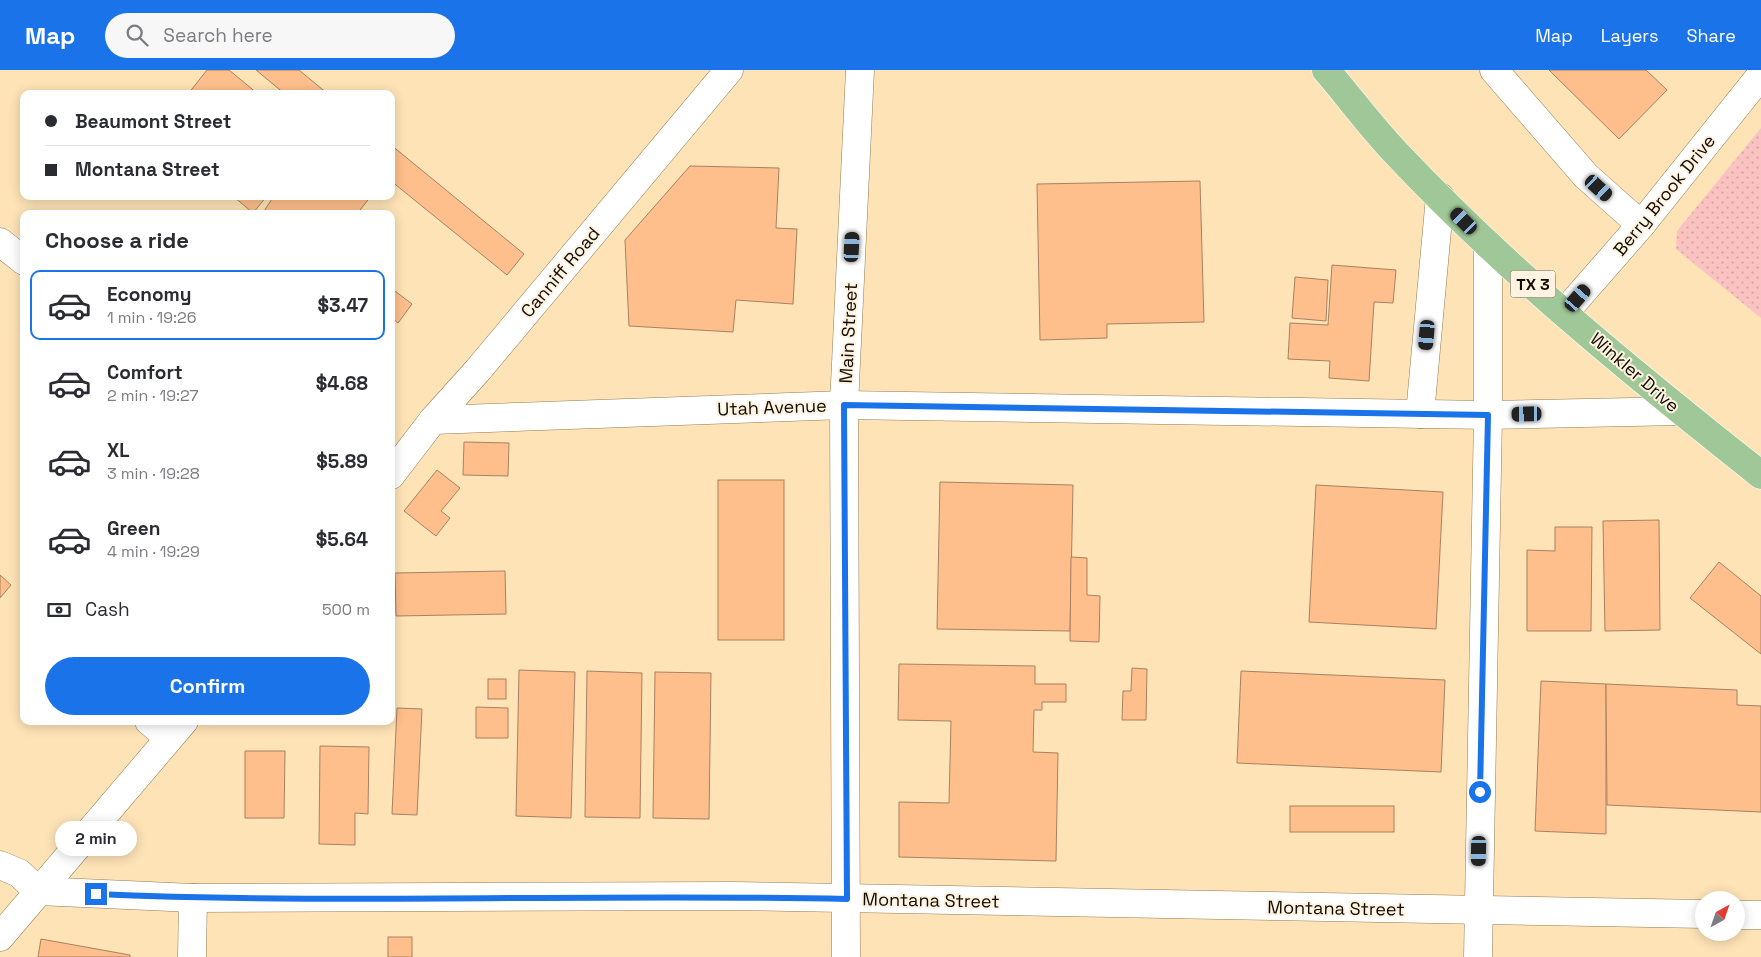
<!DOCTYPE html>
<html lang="en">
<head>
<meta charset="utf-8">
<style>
	body { margin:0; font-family:"Space Grotesk",sans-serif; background:#f7f7f7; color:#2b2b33; height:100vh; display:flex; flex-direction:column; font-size:19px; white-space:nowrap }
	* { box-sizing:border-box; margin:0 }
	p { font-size:16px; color:#7c7c81 }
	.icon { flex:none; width:28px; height:28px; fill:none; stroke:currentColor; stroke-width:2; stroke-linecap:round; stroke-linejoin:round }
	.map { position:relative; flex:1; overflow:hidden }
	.sheet { position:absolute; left:20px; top:140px; width:375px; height:515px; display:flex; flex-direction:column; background:#fff; border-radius:10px; box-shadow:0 2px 12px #0003 }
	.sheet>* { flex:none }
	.hud { position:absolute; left:20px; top:20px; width:375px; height:110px; border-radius:10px; box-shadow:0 2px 12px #0003; display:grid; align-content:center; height:110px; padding:0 25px; background:#fff }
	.needle { width:32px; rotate:40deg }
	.tools { position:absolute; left:1695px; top:821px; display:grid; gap:10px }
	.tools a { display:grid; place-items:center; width:50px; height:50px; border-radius:50%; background:#fff; box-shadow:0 2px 12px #0003; font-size:25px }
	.end { position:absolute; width:22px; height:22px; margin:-11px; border:6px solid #1a73e8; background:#fff; box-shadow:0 0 0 2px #fff }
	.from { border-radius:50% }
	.bubble { position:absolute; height:35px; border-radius:18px; background:#fff; box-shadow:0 2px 12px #0003; font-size:16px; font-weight:700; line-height:35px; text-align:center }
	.car { position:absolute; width:15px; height:30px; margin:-15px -8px; border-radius:6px; box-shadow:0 0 4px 1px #0007; background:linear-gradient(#222 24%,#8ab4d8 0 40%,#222 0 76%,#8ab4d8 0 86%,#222 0) }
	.hud b { display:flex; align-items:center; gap:18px; height:48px; font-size:19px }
	.hud b+b { border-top:1px solid #e1e1e2 }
	.hud i { width:12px; height:12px; background:#2b2b33 }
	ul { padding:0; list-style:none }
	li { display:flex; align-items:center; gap:15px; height:70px; margin:0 10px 8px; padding:0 15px; border:2px solid transparent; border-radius:10px }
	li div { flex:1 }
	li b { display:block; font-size:19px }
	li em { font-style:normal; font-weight:700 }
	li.on { border-color:#1a73e8 }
	li>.icon { width:45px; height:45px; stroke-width:1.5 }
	h2 { padding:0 25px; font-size:22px; line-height:60px }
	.pay { display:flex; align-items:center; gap:12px; height:55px; padding:0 25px; font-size:19px }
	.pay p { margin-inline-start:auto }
	.button { display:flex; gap:10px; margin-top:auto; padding:10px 25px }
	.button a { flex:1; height:58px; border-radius:30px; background:#1a73e8; color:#fff; font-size:20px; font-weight:700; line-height:58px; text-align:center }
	header { display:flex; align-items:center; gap:30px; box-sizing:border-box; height:70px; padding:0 25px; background:#1a73e8; color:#fff }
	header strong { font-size:24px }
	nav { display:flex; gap:28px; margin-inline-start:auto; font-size:18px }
	.search { width:350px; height:45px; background:#f7f7f7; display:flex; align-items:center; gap:12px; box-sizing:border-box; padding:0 18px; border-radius:28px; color:#7c7c81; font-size:19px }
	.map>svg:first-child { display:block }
</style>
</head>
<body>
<header>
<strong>Map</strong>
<div class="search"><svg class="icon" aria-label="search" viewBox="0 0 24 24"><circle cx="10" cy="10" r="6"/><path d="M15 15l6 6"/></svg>Search here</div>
<nav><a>Map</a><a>Layers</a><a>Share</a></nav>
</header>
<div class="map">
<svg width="1761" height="887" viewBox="0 0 1761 887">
	<defs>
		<pattern id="park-dots" width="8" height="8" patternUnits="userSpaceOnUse" patternTransform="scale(1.25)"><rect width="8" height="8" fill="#fac2c1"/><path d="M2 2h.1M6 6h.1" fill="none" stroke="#d5a5a4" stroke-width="1.8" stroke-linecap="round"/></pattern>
	</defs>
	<rect width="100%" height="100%" fill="#fee3b6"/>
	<!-- park -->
	<polygon fill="url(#park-dots)" points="1761,58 1761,248 1676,179 1677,161"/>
	<!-- building -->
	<g fill="#febf8c" stroke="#a88161">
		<polygon points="207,0 229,0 258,24 188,24"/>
		<polygon points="256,0 299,0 328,24 285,24"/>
		<polygon points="1549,0 1646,0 1667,20 1619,69"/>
		<polygon points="391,75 524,184 507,205 391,111"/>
		<polygon points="690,96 779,98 776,158 797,159 793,234 736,230 733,262 629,256 625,170"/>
		<polygon points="1200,111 1204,252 1107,254 1107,268 1040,270 1037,114"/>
		<polygon points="233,126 267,126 253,143"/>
		<polygon points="274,126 371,126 357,144 262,144"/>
		<polygon points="1332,195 1396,200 1393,233 1374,232 1369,311 1329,308 1330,291 1288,289 1290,253 1328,255"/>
		<polygon points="1295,207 1328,210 1326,251 1292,248"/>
		<polygon points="391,218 412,234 398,253 391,247"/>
		<polygon points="464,372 509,373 508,406 463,405"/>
		<polygon points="437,400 460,418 441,441 450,448 436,466 404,441"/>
		<rect x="718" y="410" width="66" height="160"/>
		<polygon points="940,412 1073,415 1070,561 937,559"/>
		<polygon points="1316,415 1443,422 1436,559 1309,552"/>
		<polygon points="1659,450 1660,560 1605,561 1603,451"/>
		<polygon points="1555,457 1592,457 1591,561 1527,561 1527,480 1555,481"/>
		<polygon points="1071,487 1087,488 1087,525 1100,526 1099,572 1070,571"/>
		<polygon points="1719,492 1761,526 1761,584 1690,528"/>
		<polygon points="505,501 506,544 396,546 395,503"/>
		<polygon points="0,505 11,515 0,528"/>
		<polygon points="899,594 1035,596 1035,614 1066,614 1066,632 1042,632 1042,640 1034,640 1033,682 1058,683 1056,791 899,787 899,732 949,733 951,651 898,650"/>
		<polygon points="1132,598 1147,599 1146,650 1122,650 1123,621 1131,621"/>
		<polygon points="519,600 575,602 571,748 516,746"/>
		<polygon points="587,601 642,603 640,748 585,747"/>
		<polygon points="1241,601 1445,610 1441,702 1237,693"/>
		<polygon points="655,602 711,603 709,749 653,748"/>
		<rect x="488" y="609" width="18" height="20"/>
		<polygon points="1541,611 1606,614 1606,764 1535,761"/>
		<polygon points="1606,614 1737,620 1737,635 1761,636 1761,742 1607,735"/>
		<polygon points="476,637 508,638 508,668 476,668"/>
		<polygon points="397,638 422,639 417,745 392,744"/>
		<polygon points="320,676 369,677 368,744 355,743 355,775 319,774"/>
		<polygon points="245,681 285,681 284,748 245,748"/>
		<rect x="1290" y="736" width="104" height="26"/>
		<rect x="388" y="867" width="24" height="20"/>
		<polygon points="41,869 130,885 130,887 38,887"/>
	</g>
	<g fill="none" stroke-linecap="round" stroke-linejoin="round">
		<!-- minor casing -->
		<g stroke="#947b51" stroke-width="29">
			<g id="minor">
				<polyline points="1494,0 1586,106 1641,155"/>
				<polyline points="0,172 24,191"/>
				<polyline points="1565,242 1641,155 1761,5"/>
				<polyline points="1420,344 1440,127"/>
				<polyline points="433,350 844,335 1488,345 1680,341"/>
				<polyline points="391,405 433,350 478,300 729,0"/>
				<polyline points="149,651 169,668"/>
				<polyline points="0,795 19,803 38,821"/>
				<polyline points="38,821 193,828 731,826 1704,844"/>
				<polyline points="1736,845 1761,845"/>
				<polyline points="0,867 184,651"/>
				<polyline points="192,887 193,828"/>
				<polyline points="846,887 844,335 860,0"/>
				<polyline points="1478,887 1488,345 1488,175"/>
			</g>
		</g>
		<!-- major casing -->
		<g stroke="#fff" stroke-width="29">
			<path id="major" d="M1326 0C1350 28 1372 58 1397 84 1508 202 1635 305 1761 405"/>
		</g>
		<!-- minor -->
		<use href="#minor" stroke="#fff" stroke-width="28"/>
		<!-- major -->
		<use href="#major" stroke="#a0c797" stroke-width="28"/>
	</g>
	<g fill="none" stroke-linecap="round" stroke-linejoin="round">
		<!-- route -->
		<path stroke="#1a73e8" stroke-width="6" d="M96 824C346 835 597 823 847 829L844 335 1488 345 1480 722"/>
	</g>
	<g text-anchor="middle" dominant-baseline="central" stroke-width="4" stroke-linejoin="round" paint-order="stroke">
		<!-- shield labels -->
		<rect fill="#fef3e1" stroke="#5a5144" stroke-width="1" x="1510.5" y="200.5" width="45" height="27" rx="4"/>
		<g font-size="16" font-weight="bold" fill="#140b00">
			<text x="1533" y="214">TX 3</text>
		</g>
		<!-- street labels -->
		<g font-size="18" fill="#140b00" stroke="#fef3e1">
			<text transform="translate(1664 125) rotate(-51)">Berry Brook Drive</text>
			<text transform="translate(560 202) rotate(-50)">Canniff Road</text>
			<text transform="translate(848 263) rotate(-87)">Main Street</text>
			<text transform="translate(1635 302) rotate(41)">Winkler Drive</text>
			<text transform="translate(772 337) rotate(-2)">Utah Avenue</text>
			<text transform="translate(931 830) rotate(1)">Montana Street</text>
			<text transform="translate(1336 838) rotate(1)">Montana Street</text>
		</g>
	</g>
</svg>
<div class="tools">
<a><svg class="needle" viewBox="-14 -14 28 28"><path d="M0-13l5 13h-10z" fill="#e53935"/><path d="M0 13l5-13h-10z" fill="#7c7c81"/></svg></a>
</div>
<i class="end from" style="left:1480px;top:722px"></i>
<i class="end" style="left:96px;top:824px"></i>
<div class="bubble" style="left:55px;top:751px;width:82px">2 min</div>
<i class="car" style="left:1599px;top:118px;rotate:132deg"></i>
<i class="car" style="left:1464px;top:151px;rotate:315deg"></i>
<i class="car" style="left:852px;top:177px;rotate:3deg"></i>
<i class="car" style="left:1578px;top:228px;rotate:41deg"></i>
<i class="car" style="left:1427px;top:265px;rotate:185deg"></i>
<i class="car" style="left:1527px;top:344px;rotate:269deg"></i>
<i class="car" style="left:1479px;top:781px;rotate:181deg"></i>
<div class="hud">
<b><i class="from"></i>Beaumont Street</b>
<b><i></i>Montana Street</b>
</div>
<section class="sheet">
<h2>Choose a ride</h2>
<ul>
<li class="on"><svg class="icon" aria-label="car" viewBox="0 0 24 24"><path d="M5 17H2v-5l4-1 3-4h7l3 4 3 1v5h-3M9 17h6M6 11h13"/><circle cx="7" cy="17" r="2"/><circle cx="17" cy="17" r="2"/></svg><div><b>Economy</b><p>1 min · 19:26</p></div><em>$3.47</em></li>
<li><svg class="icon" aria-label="car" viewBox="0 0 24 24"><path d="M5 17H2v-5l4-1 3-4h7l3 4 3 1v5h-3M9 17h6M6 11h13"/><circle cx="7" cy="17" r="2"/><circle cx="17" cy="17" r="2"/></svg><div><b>Comfort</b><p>2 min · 19:27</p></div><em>$4.68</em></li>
<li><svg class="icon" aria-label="car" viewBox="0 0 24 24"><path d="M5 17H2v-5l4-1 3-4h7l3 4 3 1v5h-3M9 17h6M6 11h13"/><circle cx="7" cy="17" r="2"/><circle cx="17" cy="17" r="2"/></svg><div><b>XL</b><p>3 min · 19:28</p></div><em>$5.89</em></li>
<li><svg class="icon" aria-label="car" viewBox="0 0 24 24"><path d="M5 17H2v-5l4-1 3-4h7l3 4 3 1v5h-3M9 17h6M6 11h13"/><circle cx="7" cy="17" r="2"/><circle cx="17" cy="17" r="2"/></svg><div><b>Green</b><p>4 min · 19:29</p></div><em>$5.64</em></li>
</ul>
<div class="pay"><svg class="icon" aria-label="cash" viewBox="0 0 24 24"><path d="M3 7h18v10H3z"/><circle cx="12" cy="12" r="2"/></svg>Cash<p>500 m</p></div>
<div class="button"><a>Confirm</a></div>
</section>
</div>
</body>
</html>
